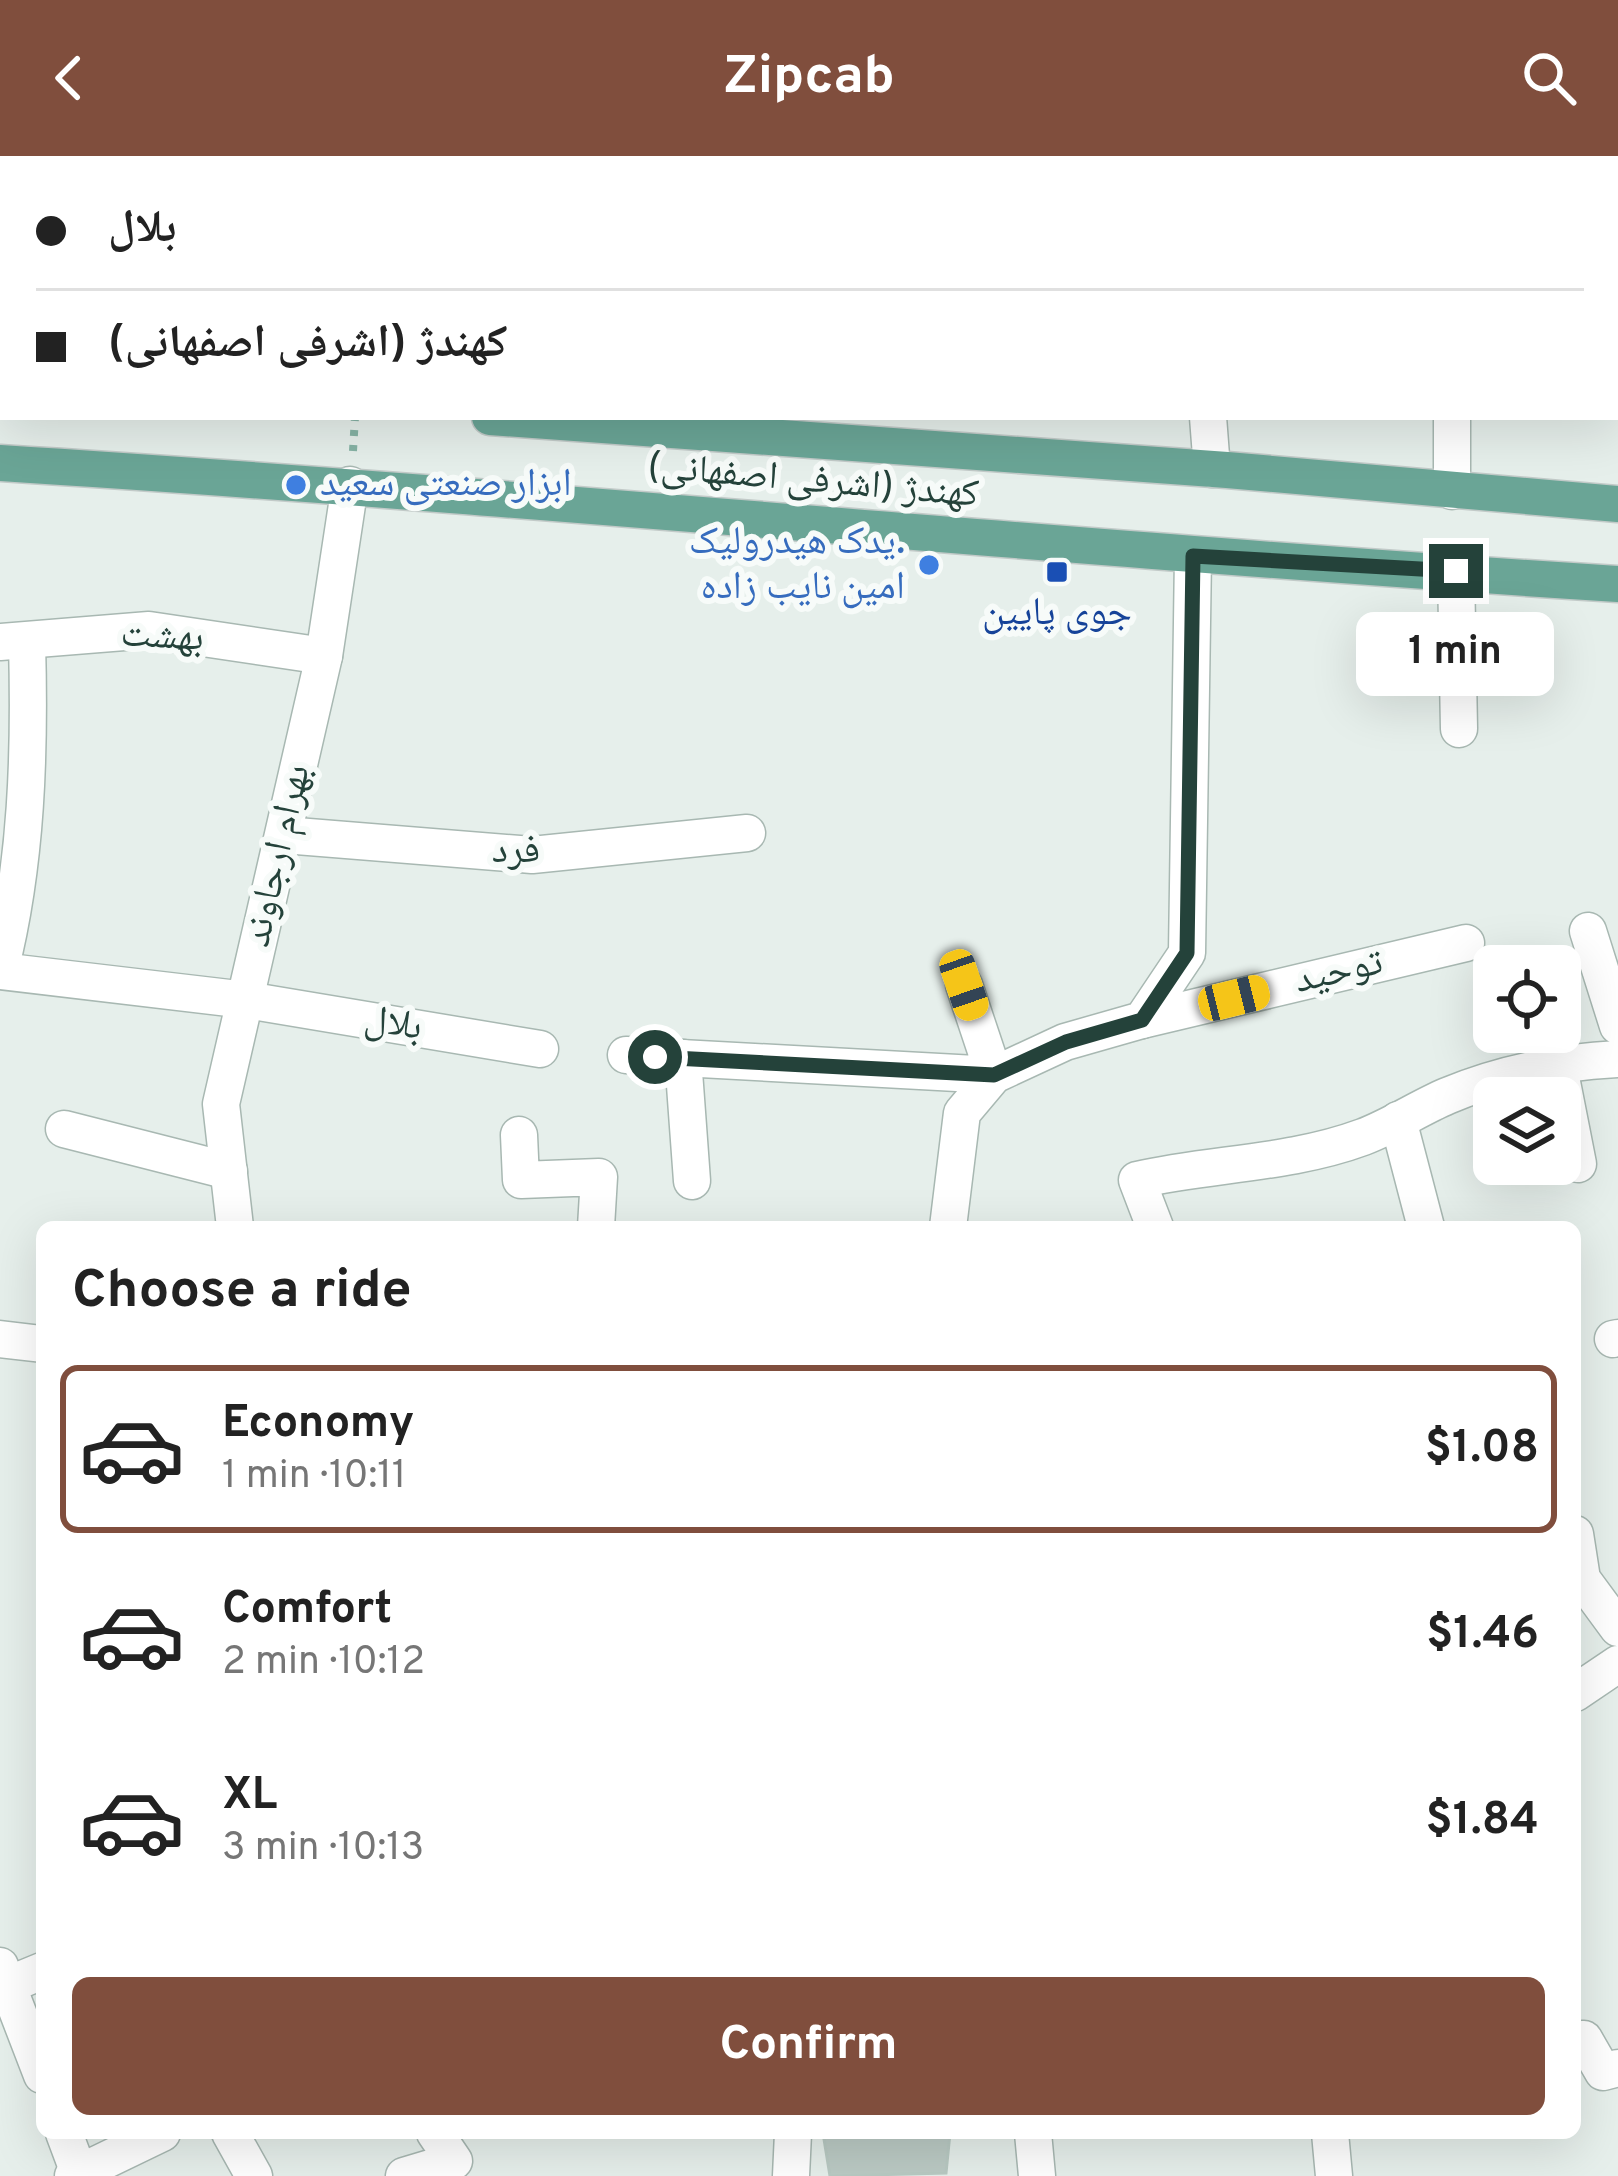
<!DOCTYPE html>
<html lang="en">
<head>
<meta charset="utf-8">
<style>
	body { margin:0; font-family:Overpass,"Noto Naskh Arabic",sans-serif; background:#f2f2f2; color:#222; height:100vh; display:flex; flex-direction:column; font-size:45px; white-space:nowrap }
	* { box-sizing:border-box; margin:0 }
	p { font-size:39px; color:#767676 }
	.icon { flex:none; width:66px; height:66px; fill:none; stroke:currentColor; stroke-width:2; stroke-linecap:round; stroke-linejoin:round }
	.map { position:relative; flex:1; overflow:hidden }
	.drawer { position:absolute; left:36px; top:1065px; width:1545px; height:918px; display:flex; flex-direction:column; background:#fff; border-radius:18px; box-shadow:0 12px 48px #0002 }
	.drawer>* { flex:none }
	.top-card { position:absolute; left:0px; top:0px; width:1620px; height:264px; box-shadow:0 12px 48px #0002; display:grid; align-content:center; height:264px; padding:0 36px; background:#fff }
	.fabs { position:absolute; left:1473px; top:789px; display:grid; gap:24px }
	.fabs a { display:grid; place-items:center; width:108px; height:108px; border-radius:18px; background:#fff; box-shadow:0 12px 48px #0002; font-size:60px }
	.end { position:absolute; width:54px; height:54px; margin:-27px; border:15px solid #24423a; background:#fff; box-shadow:0 0 0 6px #fff }
	.from { border-radius:50% }
	.bubble { position:absolute; height:84px; border-radius:18px; background:#fff; box-shadow:0 12px 48px #0002; font-size:39px; font-weight:700; line-height:84px; text-align:center }
	.car { position:absolute; width:36px; height:72px; margin:-36px -18px; border-radius:15px; box-shadow:0 0 9px 3px #0007; background:linear-gradient(#f5c518 24%,#345 0 40%,#f5c518 0 76%,#345 0 86%,#f5c518 0) }
	.top-card b { display:flex; align-items:center; gap:42px; height:114px; font-size:45px }
	.top-card b+b { border-top:3px solid #e0e0e0 }
	.top-card i { width:30px; height:30px; background:#222 }
	ul { padding:0; list-style:none }
	li { display:flex; align-items:center; gap:36px; height:168px; margin:0 24px 18px; padding:0 12px; border:6px solid transparent; border-radius:18px }
	li div { flex:1 }
	li b { display:block; font-size:45px }
	li em { font-style:normal; font-weight:700 }
	li.on { border-color:#804e3d }
	li>.icon { width:108px; height:108px; stroke-width:1.5 }
	h2 { padding:0 36px; font-size:54px; line-height:144px }
	.primary-button { display:flex; gap:24px; margin-top:auto; padding:24px 36px }
	.primary-button a { flex:1; height:138px; border-radius:18px; background:#804e3d; color:#fff; font-size:48px; font-weight:700; line-height:138px; text-align:center }
	header { display:flex; justify-content:space-between; align-items:center; height:156px; padding:0 36px; background:#804e3d; color:#fff; font-size:54px; font-weight:700 }
	.map>svg:first-child { display:block }
</style>
</head>
<body>
<header><svg class="icon" aria-label="back" viewBox="0 0 24 24"><path d="M15 5l-7 7 7 7"/></svg>Zipcab<svg class="icon" aria-label="search" viewBox="0 0 24 24"><circle cx="10" cy="10" r="6"/><path d="M15 15l6 6"/></svg></header>
<div class="map">
<svg width="1618" height="2020" viewBox="0 0 1618 2020">
	<rect width="100%" height="100%" fill="#e6efeb"/>
	<!-- building -->
	<polygon fill="#bbcac4" stroke="#b8c9c2" stroke-width="3" points="823,1977 950,1977 946,2017 830,2020"/>
	<g fill="none" stroke-linecap="round" stroke-linejoin="round">
		<!-- minor casing -->
		<g stroke="#a8b8b2" stroke-width="39">
			<g id="minor">
				<polyline points="269,0 289,3"/>
				<polyline points="327,0 327,3"/>
				<polyline points="1188,0 1188,3"/>
				<polyline points="354,3 369,0"/>
				<polyline points="1617,214 1618,213"/>
				<polyline points="1208,261 1212,313"/>
				<polyline points="1452,261 1452,335"/>
				<polyline points="1456,415 1459,573"/>
				<polyline points="0,486 149,474 324,500"/>
				<polyline points="284,679 532,699 747,677"/>
				<polyline points="1588,775 1618,870"/>
				<path d="M0 814C27 707 30 596 27 486"/>
				<polyline points="0,815 246,844 540,893"/>
				<polyline points="1142,864 1466,787"/>
				<polyline points="626,899 994,919 964,829"/>
				<polyline points="683,902 692,1025"/>
				<polyline points="1558,906 1578,1008"/>
				<polyline points="1398,964 1426,1071"/>
				<polyline points="64,973 229,1015"/>
				<polyline points="519,979 521,1024 599,1021 596,1071"/>
				<polyline points="235,1071 221,948 324,500 350,329"/>
				<polyline points="948,1071 962,957 994,919 1065,886 1142,864 1187,797 1193,400"/>
				<path d="M1155 1071 1137 1024C1213 1007 1290 1008 1363 981 1392 970 1419 952 1447 940 1502 917 1559 906 1618 903"/>
				<polyline points="0,1183 42,1188"/>
				<polyline points="1613,1183 1618,1182"/>
				<polyline points="1575,1378 1582,1423 1618,1472"/>
				<polyline points="1575,1537 1618,1508"/>
				<polyline points="0,1810 42,1919"/>
				<polyline points="8,1829 42,1815"/>
				<polyline points="1575,1884 1584,1883 1603,1916 1618,1912"/>
				<polyline points="64,1977 79,2017"/>
				<polyline points="230,1977 254,2020"/>
				<polyline points="1033,1977 1037,2020"/>
				<polyline points="1330,1977 1334,2020"/>
				<polyline points="73,2020 162,1977"/>
				<polyline points="404,2020 454,2005 435,1977"/>
				<polyline points="791,2020 793,1977"/>
			</g>
		</g>
		<!-- major casing -->
		<g stroke="#c2cac8" stroke-width="39">
			<g id="major">
				<polyline points="0,219 3,219"/>
				<polyline points="490,261 1227,314 1618,348"/>
				<path d="M0 307C540 341 1078 394 1618 428"/>
			</g>
		</g>
		<!-- path -->
		<polyline stroke="#86b3a5" stroke-width="8" stroke-dasharray="6 9" stroke-linecap="butt" points="353,295 355,261"/>
		<!-- minor -->
		<use href="#minor" stroke="#fff" stroke-width="36"/>
		<!-- major -->
		<use href="#major" stroke="#6aa596" stroke-width="36"/>
	</g>
	<g fill="none" stroke-linecap="round" stroke-linejoin="round">
		<!-- route -->
		<polyline stroke="#24423a" stroke-width="15" points="655,901 994,919 1066,886 1142,864 1187,797 1193,400 1456,415"/>
	</g>
	<!-- markers -->
	<g fill="#3f7fe0" stroke="#f7fbf9" stroke-width="4.5">
		<circle cx="296" cy="329" r="12"/>
		<circle cx="929" cy="409" r="12"/>
	</g>
	<rect fill="#1a4fb4" stroke="#f7fbf9" stroke-width="4.5" x="1045" y="404" width="24" height="24" rx="6"/>
	<g text-anchor="middle" dominant-baseline="central" stroke-width="12" stroke-linejoin="round" paint-order="stroke">
		<!-- street labels -->
		<g font-size="39" fill="#24423a" stroke="#f7fbf9">
			<text transform="translate(813 326) rotate(5)">کهندژ (اشرفی اصفهانی)</text>
			<text transform="translate(162 482) rotate(3)">بهشت</text>
			<text x="516" y="696">فرد</text>
			<text transform="translate(279 700) rotate(-77)">بهرام ارجاوند</text>
			<text transform="translate(1339 817) rotate(-13)">توحید</text>
			<text transform="translate(393 869) rotate(9)">بلال</text>
		</g>
		<!-- shop labels -->
		<g font-size="39" fill="#366cbe" stroke="#f7fbf9" text-anchor="start">
			<text x="320" y="329">ابزار صنعتی سعید</text>
			<text x="905" y="387" text-anchor="end">یدک هیدرولیک.<tspan x="905" dy="45">امین نایب زاده</tspan></text>
		</g>
		<!-- transit labels -->
		<g font-size="39" fill="#164399" stroke="#f7fbf9">
			<text x="1057" y="458">جوی پایین</text>
		</g>
	</g>
</svg>
<div class="fabs">
<a><svg class="icon" aria-label="locate" viewBox="0 0 24 24"><circle cx="12" cy="12" r="6"/><path d="M12 2v4M12 18v4M2 12h4M18 12h4"/></svg></a>
<a><svg class="icon" aria-label="layers" viewBox="0 0 24 24"><path d="M12 4l9 5-9 5-9-5zM3 14l9 5 9-5"/></svg></a>
</div>
<i class="end from" style="left:655px;top:901px"></i>
<i class="end" style="left:1456px;top:415px"></i>
<div class="bubble" style="left:1356px;top:456px;width:198px">1 min</div>
<i class="car" style="left:964px;top:829px;rotate:161deg"></i>
<i class="car" style="left:1234px;top:842px;rotate:76deg"></i>
<div class="top-card">
<b><i class="from"></i>بلال</b>
<b><i></i>کهندژ (اشرفی اصفهانی)</b>
</div>
<section class="drawer">
<h2>Choose a ride</h2>
<ul>
<li class="on"><svg class="icon" aria-label="car" viewBox="0 0 24 24"><path d="M5 17H2v-5l4-1 3-4h7l3 4 3 1v5h-3M9 17h6M6 11h13"/><circle cx="7" cy="17" r="2"/><circle cx="17" cy="17" r="2"/></svg><div><b>Economy</b><p>1 min · 10:11</p></div><em>$1.08</em></li>
<li><svg class="icon" aria-label="car" viewBox="0 0 24 24"><path d="M5 17H2v-5l4-1 3-4h7l3 4 3 1v5h-3M9 17h6M6 11h13"/><circle cx="7" cy="17" r="2"/><circle cx="17" cy="17" r="2"/></svg><div><b>Comfort</b><p>2 min · 10:12</p></div><em>$1.46</em></li>
<li><svg class="icon" aria-label="car" viewBox="0 0 24 24"><path d="M5 17H2v-5l4-1 3-4h7l3 4 3 1v5h-3M9 17h6M6 11h13"/><circle cx="7" cy="17" r="2"/><circle cx="17" cy="17" r="2"/></svg><div><b>XL</b><p>3 min · 10:13</p></div><em>$1.84</em></li>
</ul>
<div class="primary-button"><a>Confirm</a></div>
</section>
</div>
</body>
</html>
